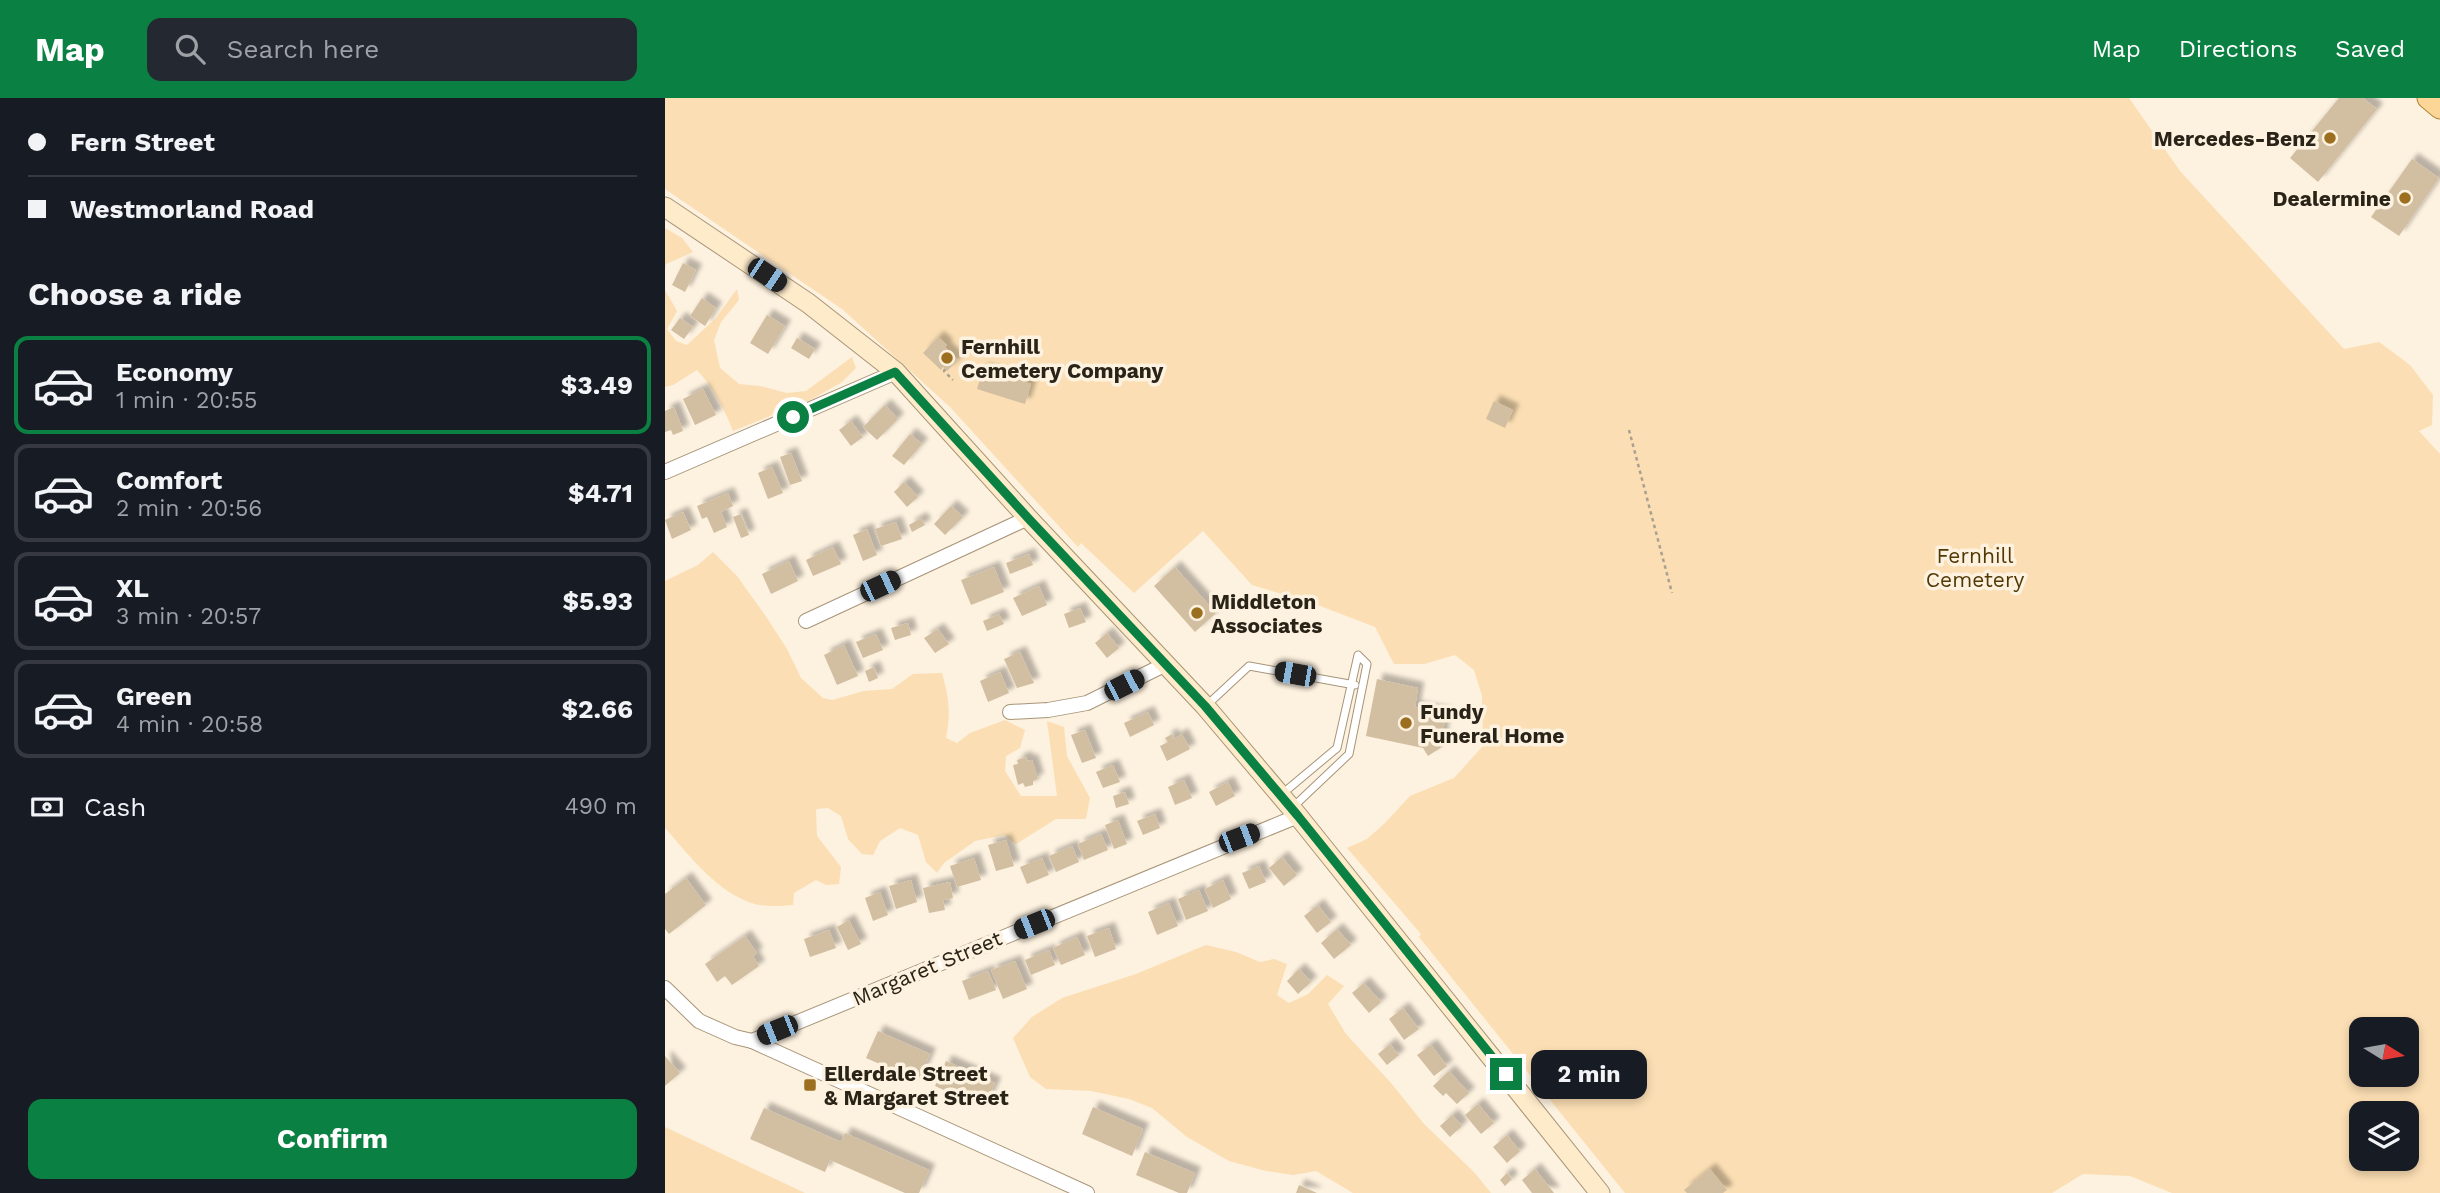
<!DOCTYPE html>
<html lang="en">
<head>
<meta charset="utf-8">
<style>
	body { margin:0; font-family:"Work Sans",sans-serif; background:#242831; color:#f1f3f6; height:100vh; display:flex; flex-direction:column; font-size:26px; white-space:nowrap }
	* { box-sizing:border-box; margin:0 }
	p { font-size:23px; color:#9ea1a6 }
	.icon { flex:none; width:38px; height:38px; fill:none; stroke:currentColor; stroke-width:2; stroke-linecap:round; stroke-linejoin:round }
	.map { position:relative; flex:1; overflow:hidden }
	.details { display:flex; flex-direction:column; background:#171b24; width:665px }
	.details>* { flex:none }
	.banner { display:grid; align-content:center; height:154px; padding:0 28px; background:#171b24 }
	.needle { width:46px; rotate:101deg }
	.controls { position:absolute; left:1684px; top:919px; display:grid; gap:14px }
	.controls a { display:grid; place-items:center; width:70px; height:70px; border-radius:14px; background:#171b24; box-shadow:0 4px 10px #0003; font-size:35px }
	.end { position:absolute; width:32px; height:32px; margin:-16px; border:9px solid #0b8043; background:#fff; box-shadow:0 0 0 4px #fff }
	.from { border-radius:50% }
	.bubble { position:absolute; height:49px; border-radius:14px; background:#171b24; box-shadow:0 4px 10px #0003; font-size:23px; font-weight:700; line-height:49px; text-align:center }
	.car { position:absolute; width:21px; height:42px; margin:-21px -10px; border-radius:9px; box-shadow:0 0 5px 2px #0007; background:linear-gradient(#222 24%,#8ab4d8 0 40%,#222 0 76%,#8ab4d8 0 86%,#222 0) }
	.banner b { display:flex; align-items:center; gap:24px; height:66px; font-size:26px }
	.banner b+b { border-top:2px solid #363941 }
	.banner i { width:18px; height:18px; background:#f1f3f6 }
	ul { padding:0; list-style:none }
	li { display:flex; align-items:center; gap:21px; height:98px; margin:0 14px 10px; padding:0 14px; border:4px solid #363941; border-radius:14px }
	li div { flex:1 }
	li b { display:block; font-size:26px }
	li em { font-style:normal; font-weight:700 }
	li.on { border-color:#0b8043 }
	li>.icon { width:63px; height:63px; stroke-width:1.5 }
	h2 { padding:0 28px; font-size:32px; line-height:84px }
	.pay { display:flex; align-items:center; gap:18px; height:77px; padding:0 28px; font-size:26px }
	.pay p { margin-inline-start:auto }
	.button { display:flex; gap:14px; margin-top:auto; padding:14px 28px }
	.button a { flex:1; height:80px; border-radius:14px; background:#0b8043; color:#fff; font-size:28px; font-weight:700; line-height:80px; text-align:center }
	header { display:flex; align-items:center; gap:42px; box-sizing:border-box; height:98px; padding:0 35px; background:#0b8043; color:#fff }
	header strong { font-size:33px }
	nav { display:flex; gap:38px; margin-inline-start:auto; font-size:24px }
	.search { width:490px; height:63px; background:#242831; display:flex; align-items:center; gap:18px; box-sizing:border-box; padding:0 24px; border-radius:14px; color:#9ea1a6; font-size:26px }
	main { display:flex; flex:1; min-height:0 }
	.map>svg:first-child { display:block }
</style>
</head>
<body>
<header>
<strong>Map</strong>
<div class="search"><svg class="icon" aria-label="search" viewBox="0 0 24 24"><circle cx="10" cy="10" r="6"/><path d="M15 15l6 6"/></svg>Search here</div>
<nav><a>Map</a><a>Directions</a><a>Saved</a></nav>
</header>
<main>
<section class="details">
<div class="banner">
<b><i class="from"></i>Fern Street</b>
<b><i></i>Westmorland Road</b>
</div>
<h2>Choose a ride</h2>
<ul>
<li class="on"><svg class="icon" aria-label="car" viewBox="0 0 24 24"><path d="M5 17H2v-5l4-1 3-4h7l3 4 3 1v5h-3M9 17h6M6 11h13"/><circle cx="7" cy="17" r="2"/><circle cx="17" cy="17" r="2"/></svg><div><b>Economy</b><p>1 min · 20:55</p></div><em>$3.49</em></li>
<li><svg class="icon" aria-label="car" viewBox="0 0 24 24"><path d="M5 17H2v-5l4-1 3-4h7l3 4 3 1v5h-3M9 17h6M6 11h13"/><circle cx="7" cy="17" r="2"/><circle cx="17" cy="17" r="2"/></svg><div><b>Comfort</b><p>2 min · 20:56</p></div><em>$4.71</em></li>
<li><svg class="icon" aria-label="car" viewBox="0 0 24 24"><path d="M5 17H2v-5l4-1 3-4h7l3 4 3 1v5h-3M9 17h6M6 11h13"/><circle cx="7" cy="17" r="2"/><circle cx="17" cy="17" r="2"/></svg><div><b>XL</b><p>3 min · 20:57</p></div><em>$5.93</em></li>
<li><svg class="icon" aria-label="car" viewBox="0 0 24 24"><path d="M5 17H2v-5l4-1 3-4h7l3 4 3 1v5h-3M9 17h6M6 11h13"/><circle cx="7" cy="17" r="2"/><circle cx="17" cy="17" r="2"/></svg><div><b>Green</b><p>4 min · 20:58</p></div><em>$2.66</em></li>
</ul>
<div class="pay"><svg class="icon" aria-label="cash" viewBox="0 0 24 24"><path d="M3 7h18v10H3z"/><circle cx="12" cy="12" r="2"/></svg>Cash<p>490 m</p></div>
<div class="button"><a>Confirm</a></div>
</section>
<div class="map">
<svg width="1775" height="1095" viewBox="0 0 1775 1095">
	<defs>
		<filter id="shadow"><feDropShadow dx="6" dy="-6" stdDeviation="2" flood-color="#0004"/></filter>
	</defs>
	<rect width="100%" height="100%" fill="#fdf1df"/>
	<!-- green -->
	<g fill="#fbdeb3" fill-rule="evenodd">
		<path d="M0 0H1464L1515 73 1679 251 1714 244 1745 267 1768 297 1767 327 1754 333 1775 356V1095H1507L1465 1078 1418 1076 1387 1095H960L754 839 756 836 682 750 702 741 720 725 745 698 789 680 818 648 817 598 809 572 790 557 759 566H729L710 529 650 506 587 487 538 433 469 495 416 445 413 449 285 309 177 211 0 91ZM1696 931H1741V976H1696ZM1696 1015H1741V1060H1696Z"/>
		<polygon points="0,130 17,140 28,154 1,166 0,171"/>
		<path d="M72 191 74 202 56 224 49 242 55 270 74 286 95 288 122 295 141 293 187 259 191 270 177 284 147 301 68 333C60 312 47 288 32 272L8 287 0 289V192L12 213 2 231 11 243 22 247 51 220Z"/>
		<path d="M48 454 72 478 102 520 122 551 136 580 158 600 167 602 199 593 227 591 248 576 277 575C284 600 286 616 281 640L292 645 305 635 340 622 360 632 355 650 341 658 340 673 356 698H392L382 623 399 629 402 658 425 700 421 721H391L351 746 339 737 310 743 279 765 272 775 261 764 253 737 235 730 215 743 208 757 197 756 183 741 176 718 163 710 151 711 152 738 176 769 174 786 161 787 151 782 129 795 128 807C116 808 102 809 90 806 52 795 25 758 0 730V483L33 467Z"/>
		<polygon points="541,847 571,854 595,864 609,861 622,866 612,897 624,905 643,896 662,877 679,888 663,906 681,936 726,985 759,1026 809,1074 826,1095 688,1095 651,1073 628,1077 601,1073 564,1063 522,1039 487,1010 464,1001 426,993 381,991 365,979 348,940 367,919 397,900 471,876"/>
		<polygon points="0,1029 140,1095 0,1095"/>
	</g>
	<!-- building -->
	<g fill="#d2bea1" filter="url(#shadow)">
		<polygon points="1674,0 1698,0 1712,11 1653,84 1625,60"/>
		<polygon points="1747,61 1774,80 1734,138 1706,119"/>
		<polygon points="18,165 31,172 20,194 7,187"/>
		<polygon points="37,200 51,210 40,228 25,218"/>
		<polygon points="102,217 120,228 103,256 85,245"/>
		<polygon points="15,220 28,229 19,241 6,232"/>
		<polygon points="273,239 282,247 280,249 293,262 282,273 278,269 276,272 258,255"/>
		<polygon points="132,240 150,251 144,261 126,250"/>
		<polygon points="318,271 366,286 360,306 312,291"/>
		<polygon points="38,291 51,317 30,327 18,301"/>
		<polygon points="829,303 848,312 840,330 821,321"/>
		<polygon points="220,307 233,321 212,342 198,329"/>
		<polygon points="9,309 18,333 8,337 6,332 0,334 0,313"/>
		<polygon points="186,323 198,339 186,348 174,332"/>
		<polygon points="245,336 257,346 239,367 227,358"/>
		<polygon points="126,355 137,383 125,387 115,359"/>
		<polygon points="107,369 118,395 103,401 93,375"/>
		<polygon points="239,384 253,399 242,409 229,394"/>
		<polygon points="63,395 68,408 56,414 62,429 49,435 42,419 37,421 32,408"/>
		<polygon points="286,408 298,419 280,437 269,426"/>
		<polygon points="18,414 26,432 7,441 0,422"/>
		<polygon points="76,416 84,437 76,440 68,419"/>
		<polygon points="256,420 260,427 247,434 244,427"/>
		<polygon points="231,424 237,441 216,448 210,431"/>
		<polygon points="202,431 212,457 198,463 188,437"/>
		<polygon points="168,449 176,466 148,478 141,462"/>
		<polygon points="364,456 368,467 345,476 341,465"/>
		<polygon points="124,463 133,483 106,496 97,476"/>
		<polygon points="329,469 339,494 306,507 296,482"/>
		<polygon points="510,469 551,515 530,534 489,488"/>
		<polygon points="374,488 382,507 357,518 348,500"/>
		<polygon points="415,510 421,524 404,530 399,516"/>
		<polygon points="334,516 339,526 322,533 318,523"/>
		<polygon points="243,525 246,537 230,542 226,530"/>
		<polygon points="273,531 284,546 270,555 259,540"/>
		<polygon points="442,535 454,550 442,560 430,545"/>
		<polygon points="211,536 218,552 198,560 191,544"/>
		<polygon points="179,547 193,578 172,587 159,557"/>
		<polygon points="355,554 369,585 352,590 339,561"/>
		<polygon points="209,569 213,580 204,584 200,573"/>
		<polygon points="335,574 344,595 323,604 315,583"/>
		<polygon points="712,581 753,590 750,609 782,615 777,636 783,645 763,658 758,650 701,638"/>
		<polygon points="483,614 489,627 465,639 459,625"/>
		<polygon points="420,632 431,660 417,665 406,637"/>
		<polygon points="507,636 509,641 517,636 525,651 502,663 495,648 503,644 500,640"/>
		<polygon points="361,659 362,663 367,662 373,681 368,683 368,687 360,689 358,685 353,687 348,667 353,666 352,662"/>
		<polygon points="448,667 455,684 438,690 431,674"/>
		<polygon points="519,682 527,700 510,707 503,689"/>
		<polygon points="563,684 570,698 551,708 544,694"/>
		<polygon points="460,694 464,706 451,710 448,698"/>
		<polygon points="490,716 495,730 478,737 472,723"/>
		<polygon points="453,722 462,746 449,751 440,727"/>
		<polygon points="436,736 443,752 419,762 413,746"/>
		<polygon points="341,742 349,768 331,773 323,747"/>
		<polygon points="407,748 414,764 391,774 384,758"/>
		<polygon points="617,759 632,777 619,788 604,770"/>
		<polygon points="309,760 316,782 292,789 285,768"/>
		<polygon points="377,760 384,777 362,786 355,769"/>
		<polygon points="594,768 601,784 584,791 577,775"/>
		<polygon points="21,780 41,807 4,836 0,831 0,796"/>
		<polygon points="246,782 252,804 231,811 224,788"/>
		<polygon points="558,782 566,801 548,810 540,791"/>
		<polygon points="285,784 288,800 278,802 280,812 264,815 258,790"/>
		<polygon points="534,792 543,813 521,822 513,801"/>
		<polygon points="215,794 223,817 208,823 200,800"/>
		<polygon points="504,805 513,828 492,837 483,814"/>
		<polygon points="653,807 666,824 652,835 639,818"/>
		<polygon points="184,822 196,846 183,852 172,829"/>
		<polygon points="444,830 451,851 430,859 422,838"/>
		<polygon points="672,831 686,847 669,861 656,845"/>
		<polygon points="164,832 171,850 145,859 139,841"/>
		<polygon points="80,838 92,855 88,858 94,868 67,887 60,878 52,884 40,866"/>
		<polygon points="412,839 420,857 396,867 388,850"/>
		<polygon points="384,852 390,867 366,877 360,862"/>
		<polygon points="350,863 362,891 338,901 326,872"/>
		<polygon points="634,871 646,884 633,896 622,883"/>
		<polygon points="323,873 331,892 304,902 297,883"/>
		<polygon points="699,885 716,904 704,915 687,895"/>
		<polygon points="738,910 754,931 739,942 724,921"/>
		<polygon points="213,933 265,956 253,983 201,960"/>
		<polygon points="725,946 734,957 722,967 713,956"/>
		<polygon points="766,947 782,968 769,978 752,957"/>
		<polygon points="0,958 15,975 0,988"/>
		<polygon points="281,963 330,985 319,1010 270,988"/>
		<polygon points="784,973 804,995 792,1006 781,995 778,998 768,988"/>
		<polygon points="813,1006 829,1025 816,1036 800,1017"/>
		<polygon points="428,1009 478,1031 467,1058 417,1036"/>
		<polygon points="99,1010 176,1044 180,1035 264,1072 254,1095 240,1095 165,1062 160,1074 85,1041"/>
		<polygon points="787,1017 797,1028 785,1039 775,1028"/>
		<polygon points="842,1037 855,1053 842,1065 828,1049"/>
		<polygon points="480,1054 530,1075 522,1095 514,1095 471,1077"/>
		<polygon points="870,1071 889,1095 867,1095 857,1082"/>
		<polygon points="1045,1071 1062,1092 1058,1095 1022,1095 1019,1092"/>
		<polygon points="842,1075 847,1081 840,1088 835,1082"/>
		<polygon points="634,1087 652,1095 631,1095"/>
	</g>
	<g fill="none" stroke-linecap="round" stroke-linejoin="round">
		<!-- lane casing -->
		<g stroke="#a89579" stroke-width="9">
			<g id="lane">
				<polyline points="541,608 584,568 690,587"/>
				<polyline points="617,696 672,650 693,557 702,566 684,656 627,710"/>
			</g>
		</g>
		<!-- street casing -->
		<g stroke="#a89579" stroke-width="16">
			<g id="street">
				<polyline points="0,374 231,274"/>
				<polyline points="141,523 363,420"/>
				<polyline points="345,614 383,612 422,605 501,566"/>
				<polyline points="0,890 34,923 70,939 87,943 422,1095"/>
				<polyline points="87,943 633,718"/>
			</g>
		</g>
		<!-- secondary casing -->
		<g stroke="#a89579" stroke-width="21">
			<polyline id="secondary" points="0,109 143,205 231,274 363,420 540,608 633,718 935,1095"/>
		</g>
		<!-- primary casing -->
		<g stroke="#b1863c" stroke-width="23">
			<polyline id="primary" points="1763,0 1775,10"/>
		</g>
		<!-- path -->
		<g stroke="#aaa091" stroke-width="2.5" stroke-dasharray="3.5 3.5" stroke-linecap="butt">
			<polyline points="280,271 279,273 288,282"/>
			<polyline points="964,332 1007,495"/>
		</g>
		<!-- lane -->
		<use href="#lane" stroke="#fff" stroke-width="7"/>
		<!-- street -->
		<use href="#street" stroke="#fff" stroke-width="14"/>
		<!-- secondary -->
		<use href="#secondary" stroke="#feebca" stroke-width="19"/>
		<!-- primary -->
		<use href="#primary" stroke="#fcd696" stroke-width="21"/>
	</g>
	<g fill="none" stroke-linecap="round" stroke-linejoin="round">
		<!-- route -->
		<polyline stroke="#0b8043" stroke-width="9" points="128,319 230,274 363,420 540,608 633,718 841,976"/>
	</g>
	<!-- markers -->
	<g fill="#9b6f1f" stroke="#fdf1df" stroke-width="2.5">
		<circle cx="1665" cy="40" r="7"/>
		<circle cx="1740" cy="100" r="7"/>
		<circle cx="282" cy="260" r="7"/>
		<circle cx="532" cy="515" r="7"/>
		<circle cx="741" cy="625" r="7"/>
		<rect x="138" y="980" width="14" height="14" rx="3.5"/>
	</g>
	<g text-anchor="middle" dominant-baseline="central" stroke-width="7" stroke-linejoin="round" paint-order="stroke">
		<!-- poi labels -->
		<g font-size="21" font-weight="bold" fill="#2a2318" stroke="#fdf1df" text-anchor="start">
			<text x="1651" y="40" text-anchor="end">Mercedes-Benz</text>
			<text x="1726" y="100" text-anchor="end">Dealermine</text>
			<text x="296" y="248">Fernhill<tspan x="296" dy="24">Cemetery Company</tspan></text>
			<text x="546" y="503">Middleton<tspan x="546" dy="24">Associates</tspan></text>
			<text x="755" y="613">Fundy<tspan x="755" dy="24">Funeral Home</tspan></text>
			<text x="159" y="975">Ellerdale Street<tspan x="159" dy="24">&amp; Margaret Street</tspan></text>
		</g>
		<!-- park labels -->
		<g font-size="21" fill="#523804" stroke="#fdf1df">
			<text x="1310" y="457">Fernhill<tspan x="1310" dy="24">Cemetery</tspan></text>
		</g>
		<!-- street labels -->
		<g font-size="21" fill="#2a2318" stroke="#fdf1df">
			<text transform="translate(262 870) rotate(-23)">Margaret Street</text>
		</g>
	</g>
</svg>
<div class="controls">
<a><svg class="needle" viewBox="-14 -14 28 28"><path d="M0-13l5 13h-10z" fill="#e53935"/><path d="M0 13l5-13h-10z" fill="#9ea1a6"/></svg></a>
<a><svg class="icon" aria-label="layers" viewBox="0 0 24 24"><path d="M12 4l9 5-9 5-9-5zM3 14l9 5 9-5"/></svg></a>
</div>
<i class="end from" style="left:128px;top:319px"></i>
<i class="end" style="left:841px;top:976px"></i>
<div class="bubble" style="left:866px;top:952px;width:116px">2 min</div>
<i class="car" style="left:102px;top:177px;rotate:124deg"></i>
<i class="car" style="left:215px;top:488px;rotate:65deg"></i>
<i class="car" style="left:630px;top:576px;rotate:280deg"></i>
<i class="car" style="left:459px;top:587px;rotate:63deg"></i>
<i class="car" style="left:574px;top:740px;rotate:69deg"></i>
<i class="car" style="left:369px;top:826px;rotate:248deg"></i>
<i class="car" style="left:112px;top:932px;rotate:248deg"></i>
</div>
</main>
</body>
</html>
